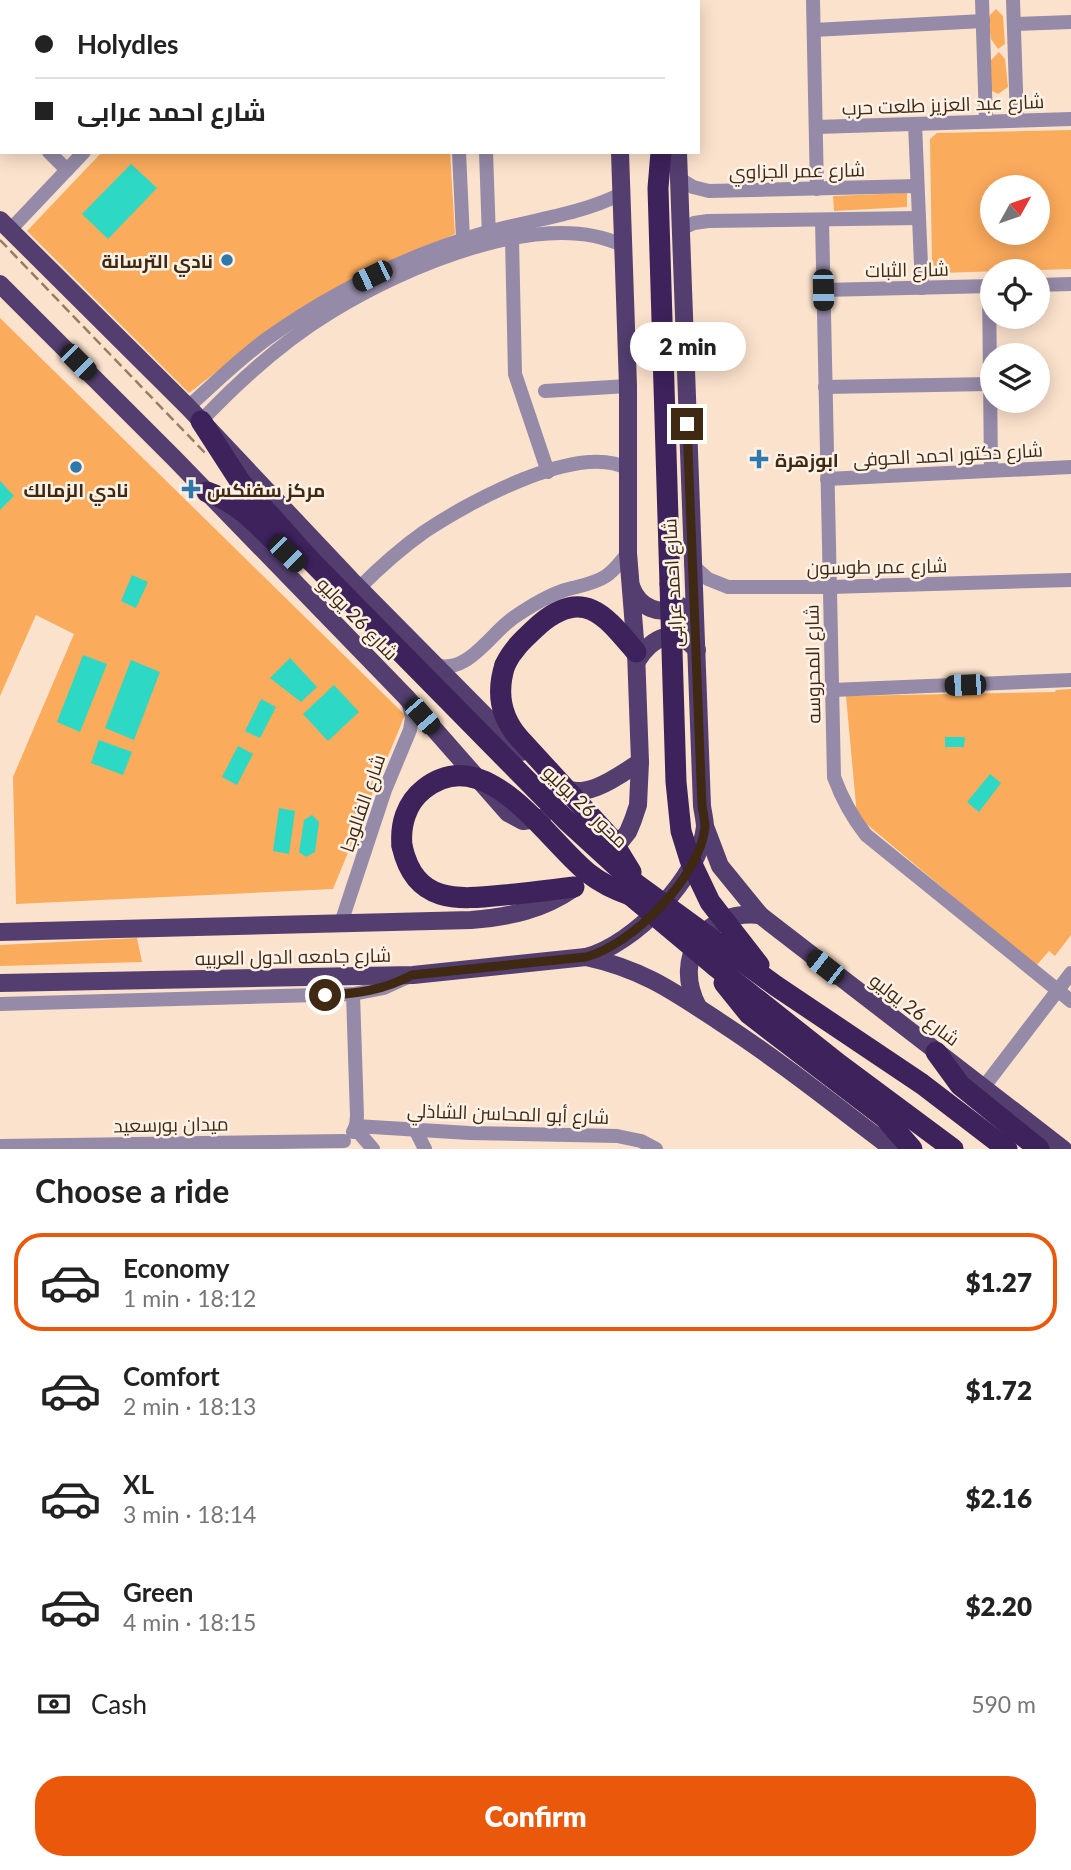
<!DOCTYPE html>
<html lang="en">
<head>
<meta charset="utf-8">
<style>
	body { margin:0; font-family:Lato,Cairo,sans-serif; background:#f2f2f2; color:#222; height:100vh; display:flex; flex-direction:column; font-size:26px; white-space:nowrap }
	* { box-sizing:border-box; margin:0 }
	p { font-size:23px; color:#767676 }
	.icon { flex:none; width:38px; height:38px; fill:none; stroke:currentColor; stroke-width:2; stroke-linecap:round; stroke-linejoin:round }
	.map { position:relative; height:1149px; overflow:hidden }
	.details { display:flex; flex-direction:column; background:#fff; flex:1 }
	.details>* { flex:none }
	.hud { position:absolute; left:0px; top:0px; width:700px; height:154px; box-shadow:0 4px 18px #0003; display:grid; align-content:center; height:154px; padding:0 35px; background:#fff }
	.needle { width:46px; rotate:50deg }
	.fabs { position:absolute; left:980px; top:175px; display:grid; gap:14px }
	.fabs a { display:grid; place-items:center; width:70px; height:70px; border-radius:50%; background:#fff; box-shadow:0 4px 18px #0003; font-size:35px }
	.end { position:absolute; width:32px; height:32px; margin:-16px; border:9px solid #402912; background:#fff; box-shadow:0 0 0 4px #fff }
	.from { border-radius:50% }
	.bubble { position:absolute; height:49px; border-radius:24px; background:#fff; box-shadow:0 4px 18px #0003; font-size:23px; font-weight:800; line-height:49px; text-align:center }
	.car { position:absolute; width:21px; height:42px; margin:-21px -10px; border-radius:9px; box-shadow:0 0 5px 2px #0007; background:linear-gradient(#222 24%,#8ab4d8 0 40%,#222 0 76%,#8ab4d8 0 86%,#222 0) }
	.hud b { display:flex; align-items:center; gap:24px; height:66px; font-size:26px }
	.hud b+b { border-top:2px solid #e0e0e0 }
	.hud i { width:18px; height:18px; background:#222 }
	ul { padding:0; list-style:none }
	li { display:flex; align-items:center; gap:21px; height:98px; margin:0 14px 10px; padding:0 21px; border:4px solid transparent; border-radius:28px }
	li div { flex:1 }
	li b { display:block; font-size:26px }
	li em { font-style:normal; font-weight:800 }
	li.current { border-color:#ea580c }
	li>.icon { width:63px; height:63px; stroke-width:1.5 }
	h2 { padding:0 35px; font-size:32px; line-height:84px }
	.pay { display:flex; align-items:center; gap:18px; height:77px; padding:0 35px; font-size:26px }
	.pay p { margin-inline-start:auto }
	.button { display:flex; gap:14px; margin-top:auto; padding:14px 35px }
	.button a { flex:1; height:80px; border-radius:28px; background:#ea580c; color:#fff; font-size:28px; font-weight:800; line-height:80px; text-align:center }
	.map>svg:first-child { display:block }
</style>
</head>
<body>
<div class="map">
<svg width="1071" height="1149" viewBox="0 0 1071 1149">
	<rect width="100%" height="100%" fill="#fbe2cc"/>
	<!-- green -->
	<g fill="#fbab5c" fill-rule="evenodd">
		<polygon points="246,0 441,0 442,2 244,2"/>
		<polygon points="996,9 1003,16 1005,44 998,49 991,39 988,17"/>
		<polygon points="999,52 1005,59 1008,87 998,94 990,90 991,60"/>
		<path d="M1071 130V269L939 273 932 264 930 139 937 133ZM992 187H1038V233H992Z"/>
		<polygon points="102,152 450,152 455,234 339,287 250,346 189,393 27,231"/>
		<polygon points="907,193 907,207 834,211 833,196"/>
		<polygon points="0,318 405,715 333,889 16,904 13,777 74,634 36,615 0,696"/>
		<polygon points="1071,689 1071,935 1055,956 1049,951 1036,966 857,816 846,696 1055,692 1056,690"/>
		<polygon points="137,938 142,962 0,966 0,945"/>
	</g>
	<!-- water -->
	<g fill="#2dd8c5">
		<polygon points="131,164 157,188 108,239 82,214"/>
		<polygon points="0,481 14,496 0,510"/>
		<polygon points="132,575 148,582 136,608 121,601"/>
		<polygon points="83,655 107,664 80,732 57,722"/>
		<polygon points="290,658 317,687 301,702 270,678"/>
		<polygon points="131,660 160,672 134,740 105,728"/>
		<polygon points="334,685 359,712 328,741 303,714"/>
		<polygon points="261,699 276,707 260,738 245,731"/>
		<polygon points="945,737 965,737 964,747 945,747"/>
		<polygon points="99,740 132,752 123,775 91,763"/>
		<polygon points="238,746 253,754 237,785 222,777"/>
		<polygon points="990,774 1001,783 979,812 967,802"/>
		<polygon points="279,808 295,811 289,854 273,851"/>
		<polygon points="312,815 319,822 315,852 306,857 299,852 304,820"/>
	</g>
	<g fill="none" stroke-linecap="round" stroke-linejoin="round">
		<!-- minor -->
		<g stroke="#958aa7" stroke-width="14">
			<polyline points="92,0 93,2"/>
			<polyline points="106,0 107,2"/>
			<polyline points="215,0 217,2"/>
			<polyline points="453,0 453,2"/>
			<polyline points="478,0 479,2"/>
			<polyline points="813,0 817,189"/>
			<polyline points="982,0 986,120"/>
			<polyline points="1013,0 1017,120"/>
			<polyline points="19,2 21,0"/>
			<polyline points="227,2 229,0"/>
			<polyline points="0,9 2,7"/>
			<polyline points="0,22 2,20"/>
			<polyline points="1014,24 1071,22"/>
			<polyline points="814,30 983,21"/>
			<polyline points="0,85 2,87"/>
			<polyline points="0,103 2,105"/>
			<polyline points="915,124 922,288"/>
			<polyline points="816,127 1071,119"/>
			<polyline points="49,152 67,170"/>
			<polyline points="459,152 463,239"/>
			<polyline points="486,152 489,238"/>
			<polyline points="680,179 693,187 709,191 917,186"/>
			<path d="M822 220 834 777C842 799 852 817 866 835L1071 1001"/>
			<polyline points="681,229 694,223 708,221 919,218"/>
			<polyline points="10,230 84,152"/>
			<polyline points="512,239 515,374 548,472"/>
			<polyline points="1038,285 1071,284"/>
			<polyline points="989,286 991,470"/>
			<polyline points="823,290 992,286"/>
			<polyline points="825,387 990,384"/>
			<polyline points="545,391 628,386"/>
			<path d="M188 407C214 384 240 358 268 338 330 294 396 261 468 238 518 221 573 218 621 194"/>
			<path d="M201 421C239 381 283 341 331 312 402 268 541 207 622 245"/>
			<polyline points="827,479 1071,467"/>
			<polyline points="691,564 708,579 728,587 830,587 1071,580"/>
			<path d="M359 588C379 568 400 549 424 532 467 503 579 441 628 469"/>
			<path d="M433 664C466 677 489 635 513 618 529 607 546 596 565 590 579 586 594 584 606 576 615 570 621 561 628 553"/>
			<polyline points="832,690 1071,680"/>
			<polyline points="341,923 385,790 410,730 412,718 408,701"/>
			<polyline points="353,994 357,1116 356,1126 353,1132"/>
			<polyline points="0,1004 353,994 384,988 408,977"/>
			<polyline points="983,1088 1071,973"/>
			<polyline points="356,1126 469,1133 617,1136 641,1141 656,1149"/>
			<polyline points="355,1128 373,1149"/>
			<polyline points="416,1131 425,1149"/>
			<polyline points="0,1146 344,1141"/>
		</g>
		<!-- major -->
		<g stroke="#533e6f" stroke-width="18">
			<polyline points="614,0 614,2"/>
			<polyline points="672,0 672,2"/>
			<polyline points="32,2 34,0"/>
			<polyline points="0,35 2,33"/>
			<polyline points="0,220 188,407 351,580 521,752"/>
			<polyline points="0,284 174,458 406,697 508,813 523,821 542,818"/>
			<path d="M631 586C639 608 660 617 681 606"/>
			<path d="M637 661C652 637 675 625 697 650"/>
			<path d="M560 787C587 801 618 776 640 762"/>
			<polyline points="706,829 720,866 760,915 1063,1149"/>
			<polyline points="608,857 628,832 633,820 638,805 640,762 636,652 628,553 628,386 620,152"/>
			<path d="M0 932 471 920C510 917 542 910 574 888"/>
			<path d="M586 957C642 969 673 991 720 1022 780 1061 836 1106 893 1149"/>
			<path d="M0 983 413 975 586 957C633 945 700 877 705 827 705 821 703 813 702 806L678 152"/>
			<path d="M698 1007C672 958 704 909 760 915"/>
		</g>
		<!-- highway -->
		<g stroke="#3d225b" stroke-width="21">
			<polyline points="661,152 658,188 670,584"/>
			<polyline points="201,421 241,483 311,561"/>
			<path d="M207 492C240 503 260 527 284 551"/>
			<path d="M505 665C513 648 526 637 540 624 585 586 607 618 636 652"/>
			<path d="M402 846C415 904 457 900 504 895 528 893 551 890 574 887"/>
			<polyline points="715,966 840,1065 953,1149"/>
			<polyline points="724,983 749,1014 885,1118 912,1149"/>
			<polyline points="936,1052 960,1085 1039,1149"/>
		</g>
		<!-- rail -->
		<polyline stroke="#957d67" stroke-width="2.5" stroke-dasharray="10 5" stroke-linecap="butt" points="0,240 208,456"/>
		<!-- highway-bridge -->
		<g stroke="#3d225b" stroke-width="21">
			<polyline points="311,561 566,820 636,884 776,986 922,1084 1007,1149"/>
			<polyline points="670,584 676,782 681,831 690,860 710,902 759,965"/>
			<path d="M505 665C496 693 501 718 520 739L609 836 631 872"/>
			<path d="M402 846C400 825 406 803 424 789 486 740 546 839 588 873 601 883 615 890 630 895"/>
			<polyline points="629,894 715,966"/>
		</g>
	</g>
	<g fill="none" stroke-linecap="round" stroke-linejoin="round">
		<!-- route -->
		<path stroke="#402912" stroke-width="9" d="M325 995C357 994 384 990 412 975L586 957C632 945 700 877 705 827 705 820 703 813 702 806L687 424"/>
	</g>
	<!-- markers -->
	<g fill="#2e78ab" stroke="#fef2e7" stroke-width="2.5">
		<circle cx="227" cy="260" r="7"/>
		<path d="M755.5 448.5h7v7h7v7h-7v7h-7v-7h-7v-7h7z"/>
		<circle cx="76" cy="467" r="7"/>
		<path d="M187.5 478.5h7v7h7v7h-7v7h-7v-7h-7v-7h7z"/>
	</g>
	<g text-anchor="middle" dominant-baseline="central" stroke-width="5" stroke-linejoin="round" paint-order="stroke">
		<!-- street labels -->
		<g font-size="19" fill="#402912" stroke="#fef2e7">
			<text transform="translate(943 104) rotate(-2)">شارع عبد العزيز طلعت حرب</text>
			<text transform="translate(797 170) rotate(-1)">شارع عمر الجزاوي</text>
			<text transform="translate(907 269) rotate(-1)">شارع الثبات</text>
			<text transform="translate(948 454) rotate(-3)">شارع دكتور احمد الحوفى</text>
			<text transform="translate(877 566) rotate(-1)">شارع عمر طوسون</text>
			<text transform="translate(672 583) rotate(-93)">شارع احمد عرابى</text>
			<text transform="translate(358 618) rotate(46)">شارع 26 يوليو</text>
			<text transform="translate(812 664) rotate(-91)">شارع المحروسه</text>
			<text transform="translate(362 803) rotate(-71)">شارع الفالوجا</text>
			<text transform="translate(586 806) rotate(44)">محور 26 يوليو</text>
			<text transform="translate(293 956) rotate(-1)">شارع جامعه الدول العربيه</text>
			<text transform="translate(915 1009) rotate(37)">شارع 26 يوليو</text>
			<text transform="translate(508 1113) rotate(2)">شارع أبو المحاسن الشاذلي</text>
			<text transform="translate(171 1124) rotate(-1)">ميدان بورسعيد</text>
		</g>
		<!-- poi labels -->
		<g font-size="19" font-weight="bold" fill="#402912" stroke="#fef2e7" text-anchor="start">
			<text x="213" y="260" text-anchor="end">نادي الترسانة</text>
			<text x="775" y="459">ابوزهرة</text>
			<text x="76" y="489" text-anchor="middle">نادي الزمالك</text>
			<text x="207" y="489">مركز سفنكس</text>
		</g>
	</g>
</svg>
<div class="fabs">
<a><svg class="needle" viewBox="-14 -14 28 28"><path d="M0-13l5 13h-10z" fill="#e53935"/><path d="M0 13l5-13h-10z" fill="#767676"/></svg></a>
<a><svg class="icon" aria-label="locate" viewBox="0 0 24 24"><circle cx="12" cy="12" r="6"/><path d="M12 2v4M12 18v4M2 12h4M18 12h4"/></svg></a>
<a><svg class="icon" aria-label="layers" viewBox="0 0 24 24"><path d="M12 4l9 5-9 5-9-5zM3 14l9 5 9-5"/></svg></a>
</div>
<i class="end from" style="left:325px;top:995px"></i>
<i class="end" style="left:687px;top:424px"></i>
<div class="bubble" style="left:630px;top:322px;width:116px">2 min</div>
<i class="car" style="left:372px;top:276px;rotate:244deg"></i>
<i class="car" style="left:823px;top:290px;rotate:179deg"></i>
<i class="car" style="left:78px;top:362px;rotate:135deg"></i>
<i class="car" style="left:287px;top:554px;rotate:135deg"></i>
<i class="car" style="left:965px;top:685px;rotate:268deg"></i>
<i class="car" style="left:422px;top:716px;rotate:139deg"></i>
<i class="car" style="left:825px;top:967px;rotate:308deg"></i>
<div class="hud">
<b><i class="from"></i>HolydIes</b>
<b><i></i>شارع احمد عرابى</b>
</div>
</div>
<section class="details">
<h2>Choose a ride</h2>
<ul>
<li class="current"><svg class="icon" aria-label="car" viewBox="0 0 24 24"><path d="M5 17H2v-5l4-1 3-4h7l3 4 3 1v5h-3M9 17h6M6 11h13"/><circle cx="7" cy="17" r="2"/><circle cx="17" cy="17" r="2"/></svg><div><b>Economy</b><p>1 min · 18:12</p></div><em>$1.27</em></li>
<li><svg class="icon" aria-label="car" viewBox="0 0 24 24"><path d="M5 17H2v-5l4-1 3-4h7l3 4 3 1v5h-3M9 17h6M6 11h13"/><circle cx="7" cy="17" r="2"/><circle cx="17" cy="17" r="2"/></svg><div><b>Comfort</b><p>2 min · 18:13</p></div><em>$1.72</em></li>
<li><svg class="icon" aria-label="car" viewBox="0 0 24 24"><path d="M5 17H2v-5l4-1 3-4h7l3 4 3 1v5h-3M9 17h6M6 11h13"/><circle cx="7" cy="17" r="2"/><circle cx="17" cy="17" r="2"/></svg><div><b>XL</b><p>3 min · 18:14</p></div><em>$2.16</em></li>
<li><svg class="icon" aria-label="car" viewBox="0 0 24 24"><path d="M5 17H2v-5l4-1 3-4h7l3 4 3 1v5h-3M9 17h6M6 11h13"/><circle cx="7" cy="17" r="2"/><circle cx="17" cy="17" r="2"/></svg><div><b>Green</b><p>4 min · 18:15</p></div><em>$2.20</em></li>
</ul>
<div class="pay"><svg class="icon" aria-label="cash" viewBox="0 0 24 24"><path d="M3 7h18v10H3z"/><circle cx="12" cy="12" r="2"/></svg>Cash<p>590 m</p></div>
<div class="button"><a>Confirm</a></div>
</section>
</body>
</html>
